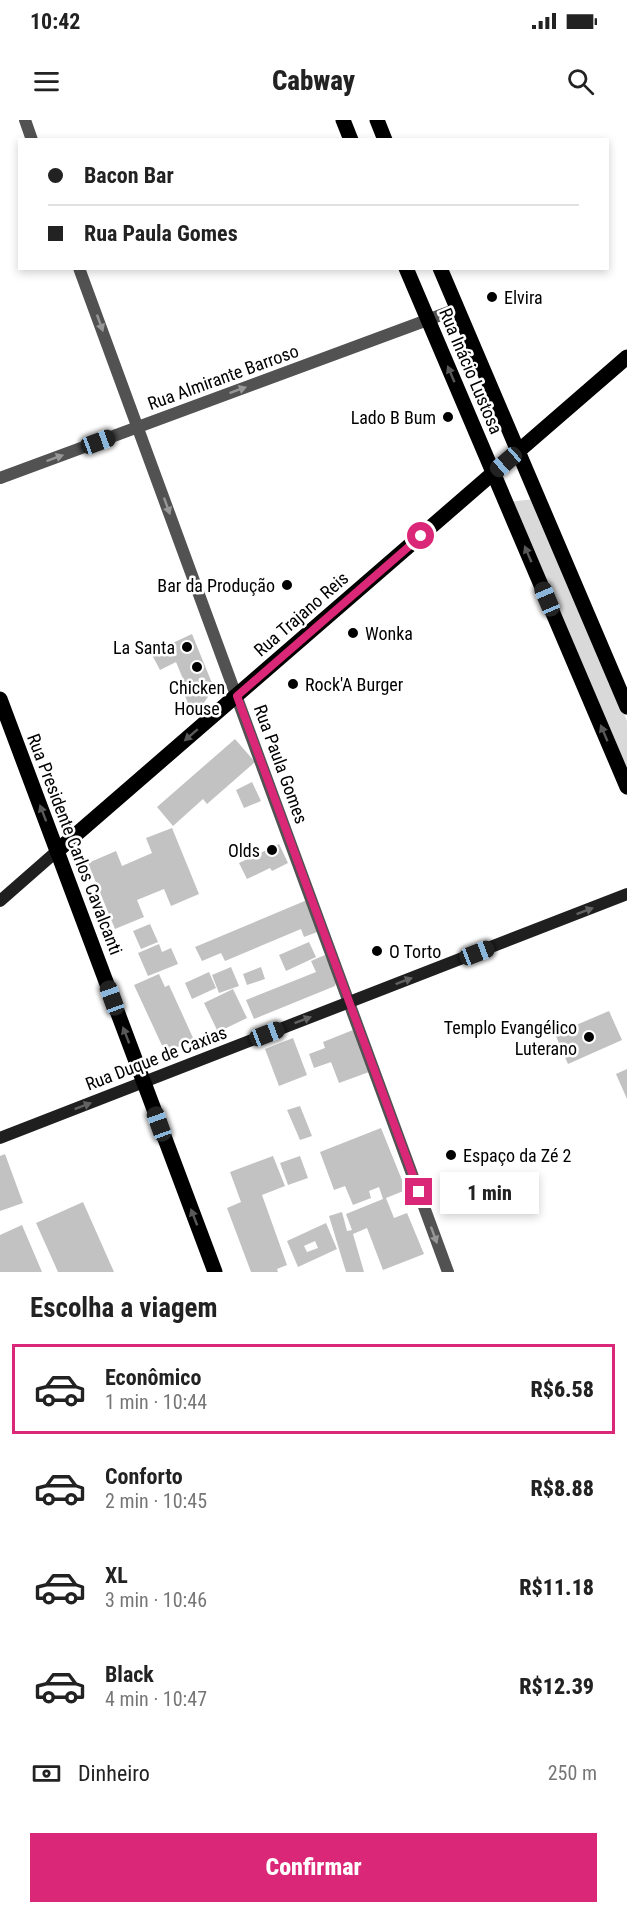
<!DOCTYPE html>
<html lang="pt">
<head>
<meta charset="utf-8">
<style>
	body { margin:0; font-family:"Roboto Condensed",sans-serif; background:#f6f6f6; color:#222; height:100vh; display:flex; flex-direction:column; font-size:22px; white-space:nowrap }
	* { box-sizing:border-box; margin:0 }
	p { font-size:20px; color:#767676 }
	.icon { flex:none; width:33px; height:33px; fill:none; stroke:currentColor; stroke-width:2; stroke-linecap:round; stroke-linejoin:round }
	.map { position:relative; height:1152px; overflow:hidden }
	.panel { display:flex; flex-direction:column; background:#fff; flex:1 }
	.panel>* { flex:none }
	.hud { position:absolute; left:18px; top:18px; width:591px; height:132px; border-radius:0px; box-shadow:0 3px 9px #0003; display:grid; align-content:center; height:132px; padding:0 30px; background:#fff }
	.end { position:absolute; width:27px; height:27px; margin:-14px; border:8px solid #db2777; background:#fff; box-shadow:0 0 0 3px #fff }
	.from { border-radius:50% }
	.bubble { position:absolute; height:42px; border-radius:0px; background:#fff; box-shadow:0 3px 9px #0003; font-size:20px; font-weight:800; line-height:42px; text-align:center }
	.car { position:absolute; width:18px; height:36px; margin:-18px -9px; border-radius:8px; box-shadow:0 0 4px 2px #0007; background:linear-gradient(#222 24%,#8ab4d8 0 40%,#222 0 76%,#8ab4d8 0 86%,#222 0) }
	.hud b { display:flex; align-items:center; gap:21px; height:57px; font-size:22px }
	.hud b+b { border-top:2px solid #e0e0e0 }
	.hud i { width:15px; height:15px; background:#222 }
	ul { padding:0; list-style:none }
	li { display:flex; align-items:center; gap:18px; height:90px; margin:0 12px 9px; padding:0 18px; border:3px solid transparent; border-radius:0px }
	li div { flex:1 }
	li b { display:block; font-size:22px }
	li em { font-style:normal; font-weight:800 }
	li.active { border-color:#db2777 }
	li>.icon { width:54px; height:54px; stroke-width:1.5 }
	h2 { padding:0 30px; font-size:27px; line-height:72px }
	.pay { display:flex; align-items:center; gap:15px; height:66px; padding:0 30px; font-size:22px }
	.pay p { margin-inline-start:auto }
	.button { display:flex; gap:12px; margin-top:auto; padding:12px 30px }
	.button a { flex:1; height:69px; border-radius:0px; background:#db2777; color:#fff; font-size:24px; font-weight:800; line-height:69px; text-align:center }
	.status { display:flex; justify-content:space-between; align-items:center; height:42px; padding:0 30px; background:#fff; direction:ltr }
	.status svg { height:16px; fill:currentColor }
	header { display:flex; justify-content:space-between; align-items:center; height:78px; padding:0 30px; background:#fff; font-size:27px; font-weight:800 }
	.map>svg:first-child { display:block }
</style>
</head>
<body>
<div class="status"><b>10:42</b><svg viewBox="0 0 49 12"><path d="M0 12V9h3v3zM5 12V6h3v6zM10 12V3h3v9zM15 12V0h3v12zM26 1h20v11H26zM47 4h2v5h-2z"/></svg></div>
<header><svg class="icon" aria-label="menu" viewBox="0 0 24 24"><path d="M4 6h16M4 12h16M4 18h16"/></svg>Cabway<svg class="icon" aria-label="search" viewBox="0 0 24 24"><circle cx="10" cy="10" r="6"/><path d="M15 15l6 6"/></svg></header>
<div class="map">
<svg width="627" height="1152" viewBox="0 0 627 1152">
	<rect width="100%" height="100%" fill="#fff"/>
	<!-- green -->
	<polygon fill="#d9d9d9" points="534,379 627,601 627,661 508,382"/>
	<!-- building -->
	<g fill="#c2c2c2" fill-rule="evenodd">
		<polygon points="192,514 214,568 194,597 185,576 188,571 176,542 160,550 151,533"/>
		<polygon points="235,619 255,642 207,684 203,679 173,706 157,687"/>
		<polygon points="252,662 261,681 244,688 236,670"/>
		<polygon points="172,708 199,774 171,786 164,769 137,780 144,797 115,809 88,743 116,731 122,746 152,733 146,718"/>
		<polygon points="279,724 288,743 272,751 270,748 247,759 239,743"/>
		<polygon points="307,780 320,811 304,817 301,809 225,841 221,833 202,841 195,827"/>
		<polygon points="150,804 158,822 141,829 133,811"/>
		<polygon points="309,822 316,837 286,851 279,835"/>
		<polygon points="159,824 162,832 171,828 178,844 148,856 138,833"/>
		<polygon points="325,835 336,862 335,866 254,899 246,880 316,852 311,841"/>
		<polygon points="231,847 239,866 219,873 212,855"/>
		<polygon points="261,847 265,859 247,865 243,854"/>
		<polygon points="209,852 216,868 192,879 185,863"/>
		<polygon points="159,854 165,867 169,865 194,920 165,932 134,865"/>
		<polygon points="233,869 247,898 218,912 204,883"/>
		<polygon points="609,891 622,920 568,944 555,914"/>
		<polygon points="353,910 369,952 339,963 331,942 314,948 309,934 325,928 323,922"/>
		<polygon points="293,918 307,955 279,966 265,929"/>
		<polygon points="627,949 627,979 616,954"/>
		<polygon points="300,986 312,1016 300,1020 287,990"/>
		<polygon points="381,1008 406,1070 386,1078 394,1098 407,1093 424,1134 383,1150 367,1108 353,1114 364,1152 346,1152 329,1096 342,1092 347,1111 352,1110 346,1094 383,1079 379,1067 369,1071 371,1078 353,1085 345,1066 334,1070 320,1032"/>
		<polygon points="5,1034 23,1083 0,1091 0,1036"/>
		<polygon points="273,1036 285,1066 262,1075 287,1145 277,1149 278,1152 251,1152 227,1088 241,1082 230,1052"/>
		<polygon points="300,1036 308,1058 288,1065 280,1043"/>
		<polygon points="83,1082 114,1152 58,1152 36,1103"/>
		<path d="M326 1103 337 1129 298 1147 287 1121ZM315 1121 318 1128 307 1132 304 1126Z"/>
		<polygon points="22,1105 42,1152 0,1152 0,1115"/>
	</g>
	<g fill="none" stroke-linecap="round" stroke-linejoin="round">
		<!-- street -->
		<g stroke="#525252" stroke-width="12">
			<polyline points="25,0 32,20"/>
			<polyline points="79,148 448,1152"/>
			<polyline points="0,358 457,189"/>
		</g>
		<!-- secondary -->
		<g stroke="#1f1f1f" stroke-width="12">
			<polyline points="0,781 57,731"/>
			<polyline points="0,1018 627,774"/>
		</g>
		<!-- primary -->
		<g stroke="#000" stroke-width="15">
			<polyline points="343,0 351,20"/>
			<polyline points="377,0 385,20"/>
			<polyline points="406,148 627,667"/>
			<polyline points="440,148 627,587"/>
			<polyline points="0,579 215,1152"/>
			<polyline points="57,731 627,237"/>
		</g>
	</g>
	<!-- one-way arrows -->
	<defs><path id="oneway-solid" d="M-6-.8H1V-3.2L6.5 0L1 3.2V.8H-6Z" transform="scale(1.5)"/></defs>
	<g fill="#979797">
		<use href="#oneway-solid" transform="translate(100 203) rotate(70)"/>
		<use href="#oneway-solid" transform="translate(238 270) rotate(-20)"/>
		<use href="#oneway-solid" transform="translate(55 338) rotate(-20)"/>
		<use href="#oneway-solid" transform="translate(167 386) rotate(70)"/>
		<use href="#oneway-solid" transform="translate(434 1115) rotate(70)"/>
	</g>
	<g fill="#595959">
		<use href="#oneway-solid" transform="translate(451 254) rotate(-113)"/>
		<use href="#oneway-solid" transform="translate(528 434) rotate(-113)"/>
		<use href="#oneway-solid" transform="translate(604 613) rotate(-113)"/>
		<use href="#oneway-solid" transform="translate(191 615) rotate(139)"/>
		<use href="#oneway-solid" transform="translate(43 693) rotate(-111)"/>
		<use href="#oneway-solid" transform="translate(126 915) rotate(-111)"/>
		<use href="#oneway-solid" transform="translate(194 1097) rotate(-111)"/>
	</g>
	<g fill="#626262">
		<use href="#oneway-solid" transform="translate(585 791) rotate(-21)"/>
		<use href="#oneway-solid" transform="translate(404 861) rotate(-21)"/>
		<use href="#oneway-solid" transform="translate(303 900) rotate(-21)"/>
		<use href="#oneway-solid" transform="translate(83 986) rotate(-21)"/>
	</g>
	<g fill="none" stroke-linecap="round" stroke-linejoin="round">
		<!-- route -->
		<polyline stroke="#db2777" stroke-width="8" points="419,1072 237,576 421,416"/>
	</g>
	<!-- markers -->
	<g fill="#000" stroke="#fff" stroke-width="2">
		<circle cx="492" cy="177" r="6"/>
		<circle cx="448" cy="297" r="6"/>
		<circle cx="287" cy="465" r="6"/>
		<circle cx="353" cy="513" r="6"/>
		<circle cx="187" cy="527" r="6"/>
		<circle cx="197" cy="547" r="6"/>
		<circle cx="293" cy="564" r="6"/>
		<circle cx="272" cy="730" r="6"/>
		<circle cx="377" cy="831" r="6"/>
		<circle cx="589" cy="917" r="6"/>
		<circle cx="451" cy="1035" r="6"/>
	</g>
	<g text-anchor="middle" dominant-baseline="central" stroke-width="5" stroke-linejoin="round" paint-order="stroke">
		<!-- poi labels -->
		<g font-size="18" fill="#000" stroke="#fff" text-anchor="start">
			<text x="504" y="177">Elvira</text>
			<text x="436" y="297" text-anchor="end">Lado B Bum</text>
			<text x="275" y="465" text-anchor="end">Bar da Produção</text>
			<text x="365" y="513">Wonka</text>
			<text x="175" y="527" text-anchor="end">La Santa</text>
			<text x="305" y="564">Rock'A Burger</text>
			<text x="197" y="567" text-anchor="middle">Chicken<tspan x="197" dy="21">House</tspan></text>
			<text x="260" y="730" text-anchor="end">Olds</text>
			<text x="389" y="831">O Torto</text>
			<text x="577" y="907" text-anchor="end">Templo Evangélico<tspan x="577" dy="21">Luterano</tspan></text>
			<text x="463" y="1035">Espaço da Zé 2</text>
		</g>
		<!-- street labels -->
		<g font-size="18" fill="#000" stroke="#fff">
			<text transform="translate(471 251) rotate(67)">Rua Inácio Lustosa</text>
			<text transform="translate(223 257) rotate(-20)">Rua Almirante Barroso</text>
			<text transform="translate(301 494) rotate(-41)">Rua Trajano Reis</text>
			<text transform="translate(281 644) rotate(70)">Rua Paula Gomes</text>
			<text transform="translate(75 724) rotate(69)">Rua Presidente Carlos Cavalcanti</text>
			<text transform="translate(156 938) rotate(-21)">Rua Duque de Caxias</text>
		</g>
	</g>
</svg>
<i class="end from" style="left:421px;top:416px"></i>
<i class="end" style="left:419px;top:1072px"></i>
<div class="bubble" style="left:440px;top:1052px;width:99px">1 min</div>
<i class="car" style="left:98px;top:322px;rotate:70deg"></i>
<i class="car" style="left:506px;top:342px;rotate:229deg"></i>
<i class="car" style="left:547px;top:479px;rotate:337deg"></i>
<i class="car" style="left:477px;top:833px;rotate:69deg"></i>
<i class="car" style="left:112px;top:878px;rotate:340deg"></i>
<i class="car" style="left:267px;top:914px;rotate:69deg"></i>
<i class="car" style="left:159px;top:1004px;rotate:340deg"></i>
<div class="hud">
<b><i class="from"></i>Bacon Bar</b>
<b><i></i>Rua Paula Gomes</b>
</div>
</div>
<section class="panel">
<h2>Escolha a viagem</h2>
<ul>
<li class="active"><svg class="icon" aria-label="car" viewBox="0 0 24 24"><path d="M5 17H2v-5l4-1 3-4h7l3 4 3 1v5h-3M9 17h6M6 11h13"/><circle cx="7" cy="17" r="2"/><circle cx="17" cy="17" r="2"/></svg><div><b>Econômico</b><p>1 min · 10:44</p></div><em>R$6.58</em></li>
<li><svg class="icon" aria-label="car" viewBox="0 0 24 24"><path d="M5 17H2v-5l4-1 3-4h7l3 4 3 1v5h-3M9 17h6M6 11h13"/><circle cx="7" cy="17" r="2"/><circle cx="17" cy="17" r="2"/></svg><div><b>Conforto</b><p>2 min · 10:45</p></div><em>R$8.88</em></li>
<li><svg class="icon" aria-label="car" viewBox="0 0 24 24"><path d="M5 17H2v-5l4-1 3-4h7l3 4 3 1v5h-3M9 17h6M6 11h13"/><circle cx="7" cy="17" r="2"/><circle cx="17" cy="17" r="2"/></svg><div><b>XL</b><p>3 min · 10:46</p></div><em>R$11.18</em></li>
<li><svg class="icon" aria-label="car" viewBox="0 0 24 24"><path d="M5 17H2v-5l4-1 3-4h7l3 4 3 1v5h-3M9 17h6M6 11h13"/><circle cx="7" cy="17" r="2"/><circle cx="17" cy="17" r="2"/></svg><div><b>Black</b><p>4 min · 10:47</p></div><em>R$12.39</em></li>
</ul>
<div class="pay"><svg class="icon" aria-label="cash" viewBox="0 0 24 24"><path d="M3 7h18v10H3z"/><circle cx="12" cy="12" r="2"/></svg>Dinheiro<p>250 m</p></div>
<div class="button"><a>Confirmar</a></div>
</section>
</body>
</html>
